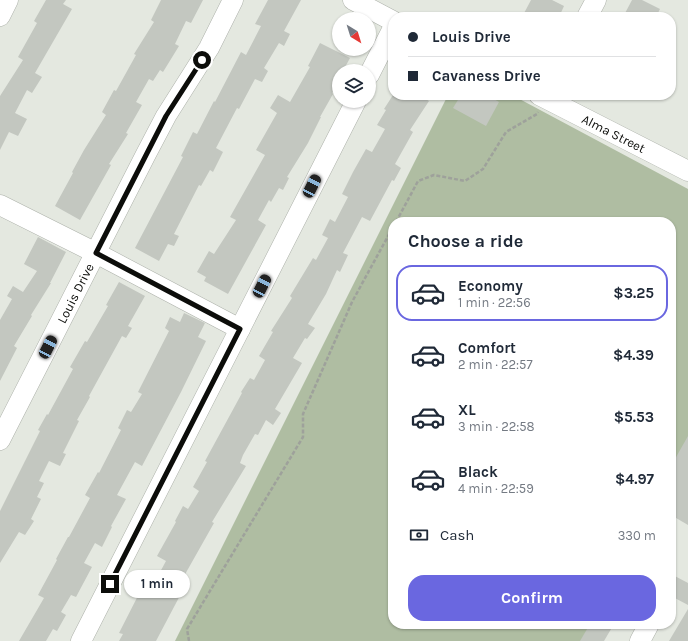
<!DOCTYPE html>
<html lang="en">
<head>
<meta charset="utf-8">
<style>
	body { margin:0; font-family:Karla,sans-serif; background:#f6f6f7; color:#1f2937; height:100vh; display:flex; flex-direction:column; font-size:15px; white-space:nowrap }
	* { box-sizing:border-box; margin:0 }
	p { font-size:13px; color:#747a83 }
	.icon { flex:none; width:22px; height:22px; fill:none; stroke:currentColor; stroke-width:2; stroke-linecap:round; stroke-linejoin:round }
	.map { position:relative; flex:1; overflow:hidden }
	.side { position:absolute; left:388px; top:217px; width:288px; height:412px; display:flex; flex-direction:column; background:#fff; border-radius:16px; box-shadow:0 1px 3px #0004 }
	.side>* { flex:none }
	.top-card { position:absolute; left:388px; top:12px; width:288px; height:88px; border-radius:16px; box-shadow:0 1px 3px #0004; display:grid; align-content:center; height:88px; padding:0 20px; background:#fff }
	.needle { width:26px; rotate:142deg }
	.tools { position:absolute; left:332px; top:12px; display:grid; gap:8px }
	.tools a { display:grid; place-items:center; width:44px; height:44px; border-radius:50%; background:#fff; box-shadow:0 1px 3px #0004; font-size:20px }
	.end { position:absolute; width:18px; height:18px; margin:-9px; border:5px solid #0c0d0a; background:#fff; box-shadow:0 0 0 2px #fff }
	.from { border-radius:50% }
	.bubble { position:absolute; height:28px; border-radius:14px; background:#fff; box-shadow:0 1px 3px #0004; font-size:13px; font-weight:700; line-height:28px; text-align:center }
	.car { position:absolute; width:12px; height:24px; margin:-12px -6px; border-radius:5px; box-shadow:0 0 3px 1px #0007; background:linear-gradient(#222 24%,#8ab4d8 0 40%,#222 0 76%,#8ab4d8 0 86%,#222 0) }
	.top-card b { display:flex; align-items:center; gap:14px; height:38px; font-size:15px }
	.top-card b+b { border-top:1px solid #e0e1e3 }
	.top-card i { width:10px; height:10px; background:#1f2937 }
	ul { padding:0; list-style:none }
	li { display:flex; align-items:center; gap:12px; height:56px; margin:0 8px 6px; padding:0 12px; border:2px solid transparent; border-radius:16px }
	li div { flex:1 }
	li b { display:block; font-size:15px }
	li em { font-style:normal; font-weight:700 }
	li.active { border-color:#6a67e0 }
	li>.icon { width:36px; height:36px; stroke-width:1.5 }
	h2 { padding:0 20px; font-size:18px; line-height:48px }
	.pay { display:flex; align-items:center; gap:10px; height:44px; padding:0 20px; font-size:15px }
	.pay p { margin-inline-start:auto }
	.primary-button { display:flex; gap:8px; margin-top:auto; padding:8px 20px }
	.primary-button a { flex:1; height:46px; border-radius:16px; background:#6a67e0; color:#fff; font-size:16px; font-weight:700; line-height:46px; text-align:center }
	.map>svg:first-child { display:block }
</style>
</head>
<body>
<div class="map">
<svg width="688" height="641" viewBox="0 0 688 641">
	<rect width="100%" height="100%" fill="#e4e8e0"/>
	<!-- green -->
	<polygon fill="#afbda2" points="448,95 512,95 688,189 688,441 671,474 671,222 393,222 393,624 593,624 584,641 175,641"/>
	<!-- building -->
	<g fill="#c3c7c0">
		<polygon points="46,0 66,0 63,4 72,9 35,73 42,77 32,93 27,90 15,113 27,119 18,136 9,132 0,150 0,96 23,60 18,57 37,23 34,21"/>
		<polygon points="161,0 203,0 191,23 186,21 175,44 179,46 163,72 160,70 153,81 149,79 136,102 142,105 126,133 128,134 109,164 111,165 80,220 55,206 73,173 72,172 84,150 106,115 102,112 114,90 116,91 136,55 134,54 154,22 151,20"/>
		<polygon points="268,0 301,0 284,31 290,34 284,46 279,43 264,68 268,71 262,82 255,79 239,109 237,108 216,148 223,152 213,172 210,170 201,186 199,185 174,234 179,236 174,246 168,244 159,261 135,248 183,157 181,156 193,132 197,134 214,101 215,102 241,52 246,55 261,26 255,24"/>
		<polygon points="531,0 552,0 564,6 559,17 522,17"/>
		<polygon points="632,0 642,0 660,9 656,17 623,17"/>
		<polygon points="320,43 350,58 343,71 339,71 339,80 332,93 333,94 320,117 321,117 308,143 287,177 289,178 283,190 279,188 271,202 269,200 258,220 266,225 228,294 204,281 206,277 197,272 209,251 214,254 236,220 230,217 265,155 256,150 277,113 270,108 278,95 290,102 310,67 308,66"/>
		<polygon points="393,95 419,95 429,101 410,130 413,132 395,164 401,168 394,181 392,180 370,221 362,217 343,253 348,255 340,272 337,270 326,294 308,324 315,328 307,339 305,338 293,358 302,363 275,409 281,413 273,425 266,420 258,435 255,434 243,455 240,463 246,466 212,522 214,523 179,585 184,588 156,641 119,641 123,634 119,633 146,580 153,585 166,561 157,556 176,522 175,521 183,506 188,509 199,491 193,487 207,462 205,461 242,393 241,392 250,378 254,380 265,360 259,356 273,332 271,331 292,298 290,296 313,258 316,260 328,238 322,235 330,219 335,222 348,197 342,194 353,172 366,149 372,152 385,129 377,125 386,110 384,109"/>
		<polygon points="461,95 487,95 499,102 486,126 453,108"/>
		<polygon points="38,237 66,252 50,283 51,283 31,315 32,316 14,346 17,348 0,381 0,320 12,299 7,296 13,286 23,292 37,271 24,264"/>
		<polygon points="119,282 145,296 128,326 132,328 126,338 122,336 89,396 90,397 77,420 79,421 63,453 66,454 60,466 49,461 39,481 44,483 37,497 41,499 31,519 34,521 25,535 19,532 0,563 0,511 40,431 38,430 47,414 48,415 73,369 70,367 85,341 87,342 108,306 106,305"/>
		<polygon points="184,313 205,323 198,337 206,341 181,392 142,466 135,462 117,495 126,499 111,526 112,527 102,547 95,543 84,563 92,567 76,597 71,595 61,612 66,615 57,631 53,629 46,641 19,641 44,598 38,595 57,560 56,559 68,537 69,537 90,498 85,495 98,472 99,473 121,430 118,428 127,410 131,412 142,394 138,392 169,331 165,328 170,317 180,322"/>
		<polygon points="688,436 688,525 671,515 671,466"/>
		<polygon points="671,574 688,583 688,605 671,596"/>
		<polygon points="688,609 688,641 669,641"/>
		<polygon points="590,624 614,624 604,641 580,641"/>
	</g>
	<g fill="none" stroke-linecap="round" stroke-linejoin="round">
		<!-- minor casing -->
		<g stroke="#adb1aa" stroke-width="21">
			<g id="minor">
				<polyline points="353,0 393,21"/>
				<polyline points="0,16 8,0"/>
				<polyline points="587,17 596,0"/>
				<polyline points="369,75 393,28"/>
				<path id="s1" d="M539 95 688 171"/>
				<polyline points="0,205 96,253 240,329"/>
				<path id="s2" d="M0 440 145 156 166 116 209 48 233 0"/>
				<polyline points="81,641 356,101"/>
				<polyline points="640,641 649,624"/>
			</g>
		</g>
		<!-- path -->
		<g stroke="#9ea19b" stroke-width="2.5" stroke-dasharray="4 2" stroke-linecap="butt">
			<polyline points="396,222 418,181 434,175 465,181 483,169 506,132 537,114 538,112"/>
			<polyline points="189,641 187,629 303,437 303,414 352,302 393,227"/>
		</g>
		<!-- minor -->
		<use href="#minor" stroke="#fff" stroke-width="20"/>
	</g>
	<g fill="none" stroke-linecap="round" stroke-linejoin="round">
		<!-- route -->
		<polyline stroke="#0c0d0a" stroke-width="5" points="110,584 240,329 96,253 166,116 202,60"/>
	</g>
	<g text-anchor="middle" dominant-baseline="central" stroke-width="3.5" stroke-linejoin="round" paint-order="stroke">
		<!-- street labels -->
		<g font-size="13" fill="#0c0d0a" stroke="#f1f5ee">
			<text stroke="none"><textPath href="#s1" startOffset="84">Alma Street</textPath></text>
			<text stroke="none"><textPath href="#s2" startOffset="165">Louis Drive</textPath></text>
		</g>
	</g>
</svg>
<div class="tools">
<a><svg class="needle" viewBox="-14 -14 28 28"><path d="M0-13l5 13h-10z" fill="#e53935"/><path d="M0 13l5-13h-10z" fill="#747a83"/></svg></a>
<a><svg class="icon" aria-label="layers" viewBox="0 0 24 24"><path d="M12 4l9 5-9 5-9-5zM3 14l9 5 9-5"/></svg></a>
</div>
<i class="end from" style="left:202px;top:60px"></i>
<i class="end" style="left:110px;top:584px"></i>
<div class="bubble" style="left:124px;top:570px;width:66px">1 min</div>
<i class="car" style="left:312px;top:186px;rotate:27deg"></i>
<i class="car" style="left:262px;top:286px;rotate:27deg"></i>
<i class="car" style="left:48px;top:347px;rotate:27deg"></i>
<div class="top-card">
<b><i class="from"></i>Louis Drive</b>
<b><i></i>Cavaness Drive</b>
</div>
<section class="side">
<h2>Choose a ride</h2>
<ul>
<li class="active"><svg class="icon" aria-label="car" viewBox="0 0 24 24"><path d="M5 17H2v-5l4-1 3-4h7l3 4 3 1v5h-3M9 17h6M6 11h13"/><circle cx="7" cy="17" r="2"/><circle cx="17" cy="17" r="2"/></svg><div><b>Economy</b><p>1 min · 22:56</p></div><em>$3.25</em></li>
<li><svg class="icon" aria-label="car" viewBox="0 0 24 24"><path d="M5 17H2v-5l4-1 3-4h7l3 4 3 1v5h-3M9 17h6M6 11h13"/><circle cx="7" cy="17" r="2"/><circle cx="17" cy="17" r="2"/></svg><div><b>Comfort</b><p>2 min · 22:57</p></div><em>$4.39</em></li>
<li><svg class="icon" aria-label="car" viewBox="0 0 24 24"><path d="M5 17H2v-5l4-1 3-4h7l3 4 3 1v5h-3M9 17h6M6 11h13"/><circle cx="7" cy="17" r="2"/><circle cx="17" cy="17" r="2"/></svg><div><b>XL</b><p>3 min · 22:58</p></div><em>$5.53</em></li>
<li><svg class="icon" aria-label="car" viewBox="0 0 24 24"><path d="M5 17H2v-5l4-1 3-4h7l3 4 3 1v5h-3M9 17h6M6 11h13"/><circle cx="7" cy="17" r="2"/><circle cx="17" cy="17" r="2"/></svg><div><b>Black</b><p>4 min · 22:59</p></div><em>$4.97</em></li>
</ul>
<div class="pay"><svg class="icon" aria-label="cash" viewBox="0 0 24 24"><path d="M3 7h18v10H3z"/><circle cx="12" cy="12" r="2"/></svg>Cash<p>330 m</p></div>
<div class="primary-button"><a>Confirm</a></div>
</section>
</div>
</body>
</html>
